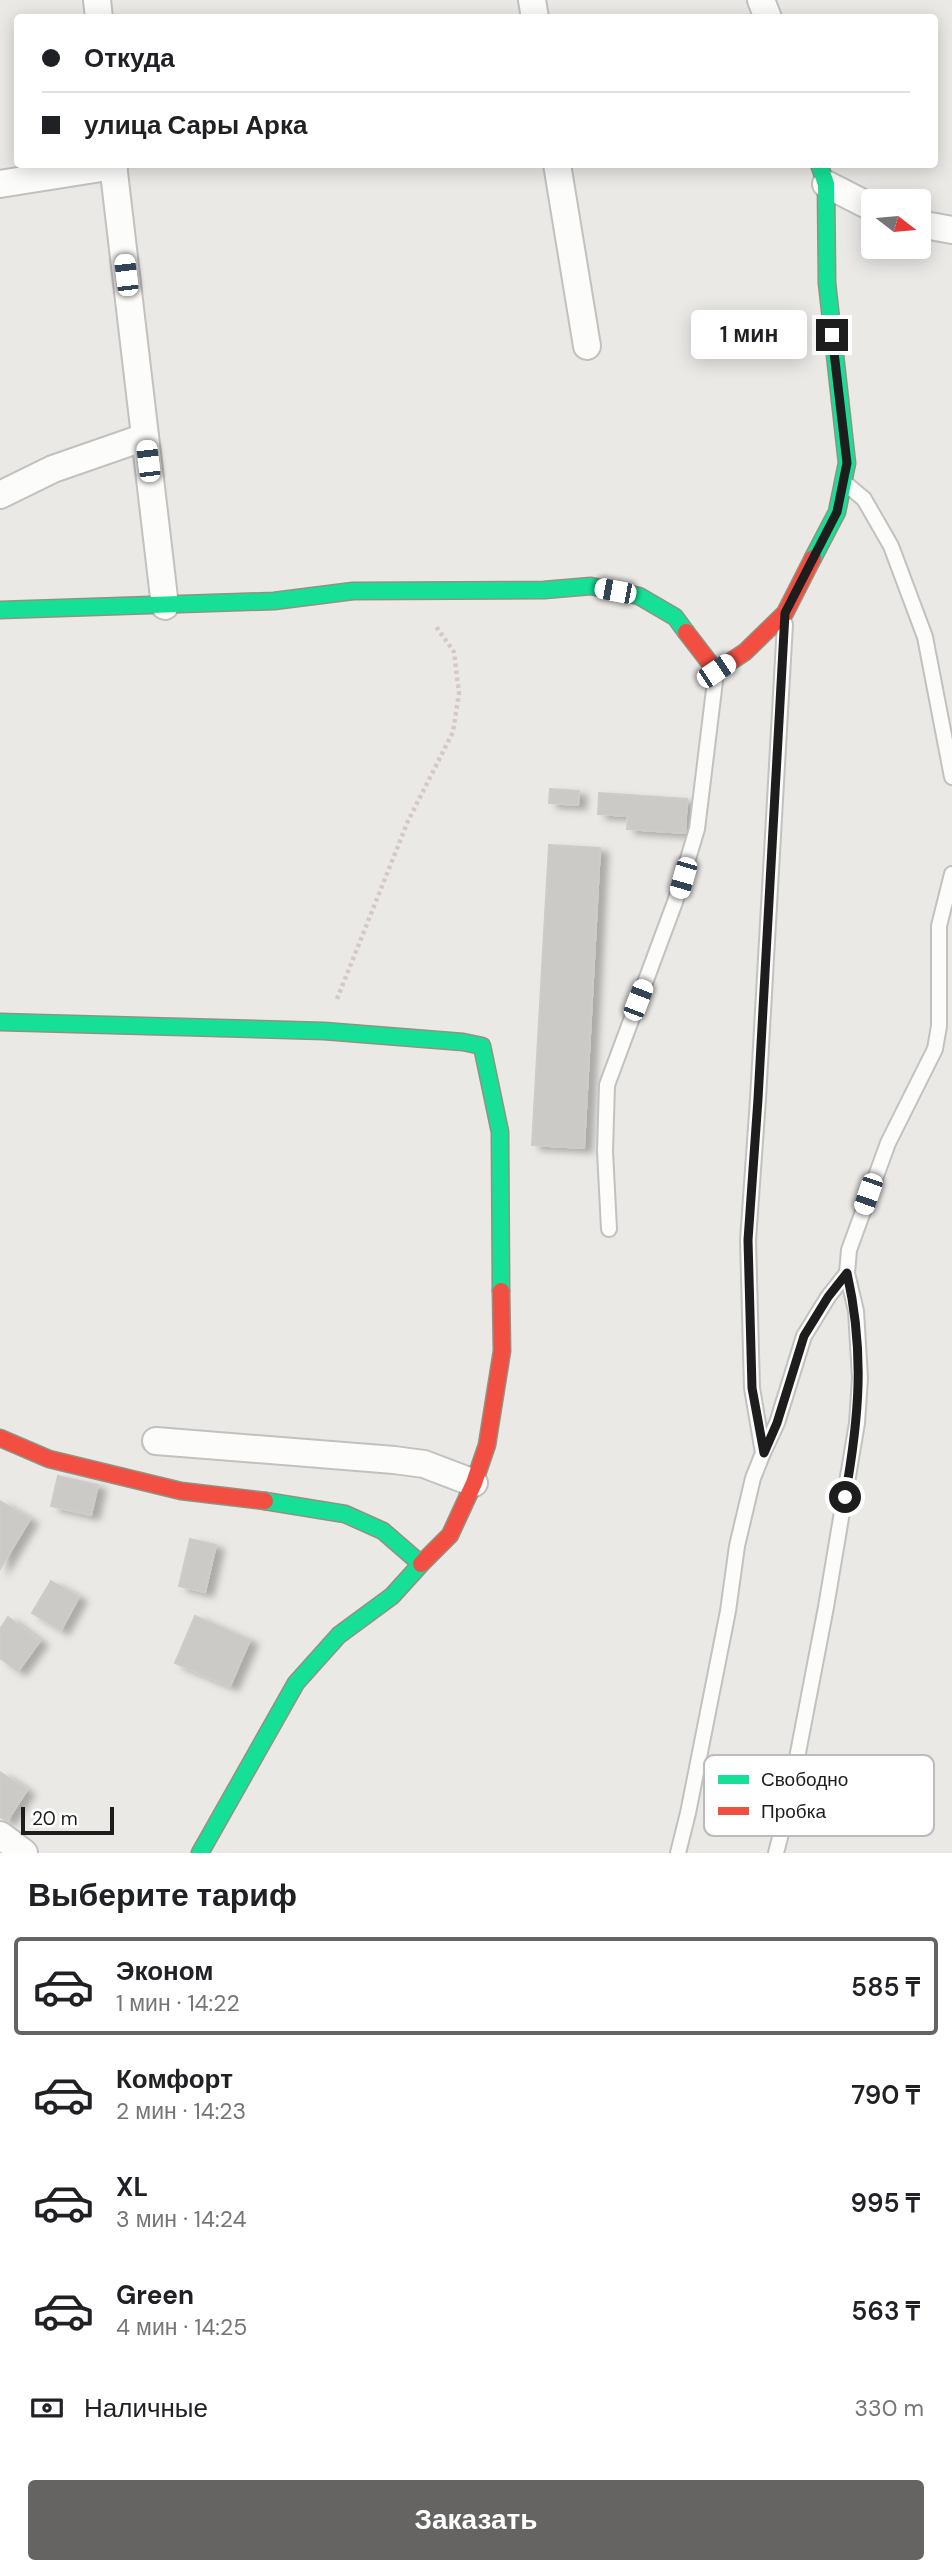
<!DOCTYPE html>
<html lang="ru">
<head>
<meta charset="utf-8">
<style>
	body { margin:0; font-family:"DM Sans",sans-serif; background:#f2f2f2; color:#202124; height:100vh; display:flex; flex-direction:column; font-size:26px; white-space:nowrap }
	* { box-sizing:border-box; margin:0 }
	p { font-size:23px; color:#757577 }
	.icon { flex:none; width:38px; height:38px; fill:none; stroke:currentColor; stroke-width:2; stroke-linecap:round; stroke-linejoin:round }
	.map { position:relative; height:1853px; overflow:hidden }
	.panel { display:flex; flex-direction:column; background:#fff; flex:1 }
	.panel>* { flex:none }
	.banner { position:absolute; left:14px; top:14px; width:924px; height:154px; border-radius:7px; box-shadow:0 4px 18px #0003; display:grid; align-content:center; height:154px; padding:0 28px; background:#fff }
	.needle { width:46px; rotate:106deg }
	.tools { position:absolute; left:861px; top:189px; display:grid; gap:14px }
	.tools a { display:grid; place-items:center; width:70px; height:70px; border-radius:7px; background:#fff; box-shadow:0 4px 18px #0003; font-size:35px }
	.scale { position:absolute; left:21px; bottom:18px; width:93px; box-sizing:border-box; padding-left:7px; border:4px solid #1d1d1d; border-top:0; font-size:19px; line-height:24px; white-space:nowrap; color:#1d1d1d; -webkit-text-stroke:5px #fff; paint-order:stroke }
	.end { position:absolute; width:32px; height:32px; margin:-16px; border:9px solid #1d1d1d; background:#fff; box-shadow:0 0 0 4px #fff }
	.from { border-radius:50% }
	.bubble { position:absolute; height:49px; border-radius:7px; background:#fff; box-shadow:0 4px 18px #0003; font-size:23px; font-weight:600; line-height:49px; text-align:center }
	.car { position:absolute; width:21px; height:42px; margin:-21px -10px; border-radius:9px; box-shadow:0 0 5px 2px #0007; background:linear-gradient(#fff 24%,#345 0 40%,#fff 0 76%,#345 0 86%,#fff 0) }
	.banner b { display:flex; align-items:center; gap:24px; height:66px; font-size:26px }
	.banner b+b { border-top:2px solid #e0e0e0 }
	.banner i { width:18px; height:18px; background:#202124 }
	ul { padding:0; list-style:none }
	li { display:flex; align-items:center; gap:21px; height:98px; margin:0 14px 10px; padding:0 14px; border:4px solid transparent; border-radius:7px }
	li div { flex:1 }
	li b { display:block; font-size:26px }
	li em { font-style:normal; font-weight:600 }
	li.on { border-color:#656463 }
	li>.icon { width:63px; height:63px; stroke-width:1.5 }
	h2 { padding:0 28px; font-size:32px; line-height:84px }
	.pay { display:flex; align-items:center; gap:18px; height:77px; padding:0 28px; font-size:26px }
	.pay p { margin-inline-start:auto }
	.action { display:flex; gap:14px; margin-top:auto; padding:14px 28px }
	.action a { flex:1; height:80px; border-radius:7px; background:#656463; color:#fff; font-size:28px; font-weight:600; line-height:80px; text-align:center }
	.map>svg:first-child { display:block }
</style>
</head>
<body>
<div class="map">
<svg width="952" height="1853" viewBox="0 0 952 1853">
	<defs>
		<filter id="shadow"><feDropShadow dx="8" dy="4.5" stdDeviation="3.5" flood-color="#0004"/></filter>
	</defs>
	<rect width="100%" height="100%" fill="#ebe9e6"/>
	<!-- building -->
	<g fill="#cccac7" stroke="#cecbc8" stroke-width="2" filter="url(#shadow)">
		<polygon points="550,789 579,791 578,805 549,803"/>
		<polygon points="599,793 687,799 685,833 627,829 628,816 598,814"/>
		<polygon points="549,845 600,848 584,1148 532,1145"/>
		<polygon points="58,1476 98,1485 91,1515 51,1506"/>
		<polygon points="0,1501 30,1519 0,1569"/>
		<polygon points="190,1539 216,1545 205,1592 179,1586"/>
		<polygon points="51,1581 79,1597 61,1630 32,1613"/>
		<polygon points="195,1616 250,1640 230,1686 175,1663"/>
		<polygon points="8,1617 40,1641 18,1671 0,1658 0,1629"/>
		<polygon points="0,1772 27,1790 7,1821 0,1817"/>
	</g>
	<g fill="none" stroke-linecap="round" stroke-linejoin="round">
		<!-- lane casing -->
		<g stroke="#c2c1c0" stroke-width="18">
			<g id="lane">
				<polyline points="846,484 864,499 891,546 925,637 952,777"/>
				<polyline points="609,1229 605,1151 607,1085 675,902 697,829 716,673"/>
				<polyline points="763,1453 777,1423 804,1336 828,1297 847,1273"/>
				<polyline points="678,1853 688,1813 728,1611 737,1546 753,1478 763,1453 752,1388 748,1240 758,1099 785,624"/>
				<polyline points="776,1853 787,1810 826,1607 857,1423 860,1378 856,1311 847,1273 849,1250 888,1143 935,1049 939,1026 939,926 952,874"/>
			</g>
		</g>
		<!-- street casing -->
		<g stroke="#c2c1c0" stroke-width="30">
			<g id="street">
				<polyline points="97,0 99,18"/>
				<polyline points="532,0 535,18"/>
				<polyline points="761,0 768,18"/>
				<polyline points="113,164 165,606"/>
				<polyline points="557,164 587,346"/>
				<polyline points="0,184 114,166"/>
				<polyline points="826,184 873,208"/>
				<polyline points="919,224 952,230"/>
				<polyline points="0,495 53,469 145,437"/>
				<polyline points="156,1441 394,1460 424,1464 474,1483"/>
				<polyline points="0,1835 24,1853"/>
			</g>
		</g>
		<!-- fast casing -->
		<g stroke="#919281" stroke-width="19">
			<g id="fast">
				<polyline points="813,558 837,512 847,463 827,283 826,184 819,164"/>
				<polyline points="0,610 274,601 353,591 544,590 591,586 639,596 675,617 686,632"/>
				<polyline points="0,1022 324,1031 463,1042 482,1046 500,1132 501,1291"/>
				<polyline points="200,1853 296,1683 339,1635 392,1596 421,1564 383,1531 345,1514 265,1501"/>
			</g>
		</g>
		<!-- jam casing -->
		<g stroke="#919281" stroke-width="19">
			<g id="jam">
				<polyline points="686,632 716,671 745,652 785,613 813,558"/>
				<polyline points="0,1438 49,1459 181,1491 265,1501"/>
				<polyline points="421,1564 450,1535 474,1483 487,1445 502,1351 501,1291"/>
			</g>
		</g>
		<!-- path -->
		<polyline stroke="#d4c9c7" stroke-width="4.5" stroke-dasharray="3.5 3.5" stroke-linecap="butt" points="337,999 408,821 453,732 459,693 454,652 435,625"/>
		<!-- lane -->
		<use href="#lane" stroke="#fcfcfb" stroke-width="14"/>
		<!-- street -->
		<use href="#street" stroke="#fcfcfb" stroke-width="26"/>
		<!-- fast -->
		<use href="#fast" stroke="#16e098" stroke-width="16"/>
		<!-- jam -->
		<use href="#jam" stroke="#f24e42" stroke-width="16"/>
	</g>
	<g fill="none" stroke-linecap="round" stroke-linejoin="round">
		<!-- route -->
		<path stroke="#1d1d1d" stroke-width="9" d="M832 335 847 463 837 512 785 613 758 1099 748 1240 752 1388 764 1453 777 1423 804 1336 828 1297 847 1273C865 1353 859 1418 845 1497"/>
	</g>
	<!-- legend -->
	<rect x="704" y="1755" width="230" height="81" rx="10" fill="#fff" stroke="#bbb" stroke-width="2"/>
	<rect x="718" y="1775" width="31" height="9" fill="#16e098"/>
	<rect x="718" y="1807" width="31" height="8" fill="#f24e42"/>
	<g font-size="19" fill="#1d1d1d">
		<text x="761" y="1786">Свободно</text>
		<text x="761" y="1818">Пробка</text>
	</g>
</svg>
<div class="tools">
<a><svg class="needle" viewBox="-14 -14 28 28"><path d="M0-13l5 13h-10z" fill="#e53935"/><path d="M0 13l5-13h-10z" fill="#757577"/></svg></a>
</div>
<div class="scale">20 m</div>
<i class="end from" style="left:845px;top:1497px"></i>
<i class="end" style="left:832px;top:335px"></i>
<div class="bubble" style="left:691px;top:310px;width:116px">1 мин</div>
<i class="car" style="left:126px;top:275px;rotate:353deg"></i>
<i class="car" style="left:148px;top:461px;rotate:353deg"></i>
<i class="car" style="left:615px;top:591px;rotate:281deg"></i>
<i class="car" style="left:716px;top:671px;rotate:56deg"></i>
<i class="car" style="left:683px;top:878px;rotate:196deg"></i>
<i class="car" style="left:638px;top:1000px;rotate:21deg"></i>
<i class="car" style="left:868px;top:1194px;rotate:199deg"></i>
<div class="banner">
<b><i class="from"></i>Откуда</b>
<b><i></i>улица Сары Арка</b>
</div>
</div>
<section class="panel">
<h2>Выберите тариф</h2>
<ul>
<li class="on"><svg class="icon" aria-label="car" viewBox="0 0 24 24"><path d="M5 17H2v-5l4-1 3-4h7l3 4 3 1v5h-3M9 17h6M6 11h13"/><circle cx="7" cy="17" r="2"/><circle cx="17" cy="17" r="2"/></svg><div><b>Эконом</b><p>1 мин · 14:22</p></div><em>585 ₸</em></li>
<li><svg class="icon" aria-label="car" viewBox="0 0 24 24"><path d="M5 17H2v-5l4-1 3-4h7l3 4 3 1v5h-3M9 17h6M6 11h13"/><circle cx="7" cy="17" r="2"/><circle cx="17" cy="17" r="2"/></svg><div><b>Комфорт</b><p>2 мин · 14:23</p></div><em>790 ₸</em></li>
<li><svg class="icon" aria-label="car" viewBox="0 0 24 24"><path d="M5 17H2v-5l4-1 3-4h7l3 4 3 1v5h-3M9 17h6M6 11h13"/><circle cx="7" cy="17" r="2"/><circle cx="17" cy="17" r="2"/></svg><div><b>XL</b><p>3 мин · 14:24</p></div><em>995 ₸</em></li>
<li><svg class="icon" aria-label="car" viewBox="0 0 24 24"><path d="M5 17H2v-5l4-1 3-4h7l3 4 3 1v5h-3M9 17h6M6 11h13"/><circle cx="7" cy="17" r="2"/><circle cx="17" cy="17" r="2"/></svg><div><b>Green</b><p>4 мин · 14:25</p></div><em>563 ₸</em></li>
</ul>
<div class="pay"><svg class="icon" aria-label="cash" viewBox="0 0 24 24"><path d="M3 7h18v10H3z"/><circle cx="12" cy="12" r="2"/></svg>Наличные<p>330 m</p></div>
<div class="action"><a>Заказать</a></div>
</section>
</body>
</html>
